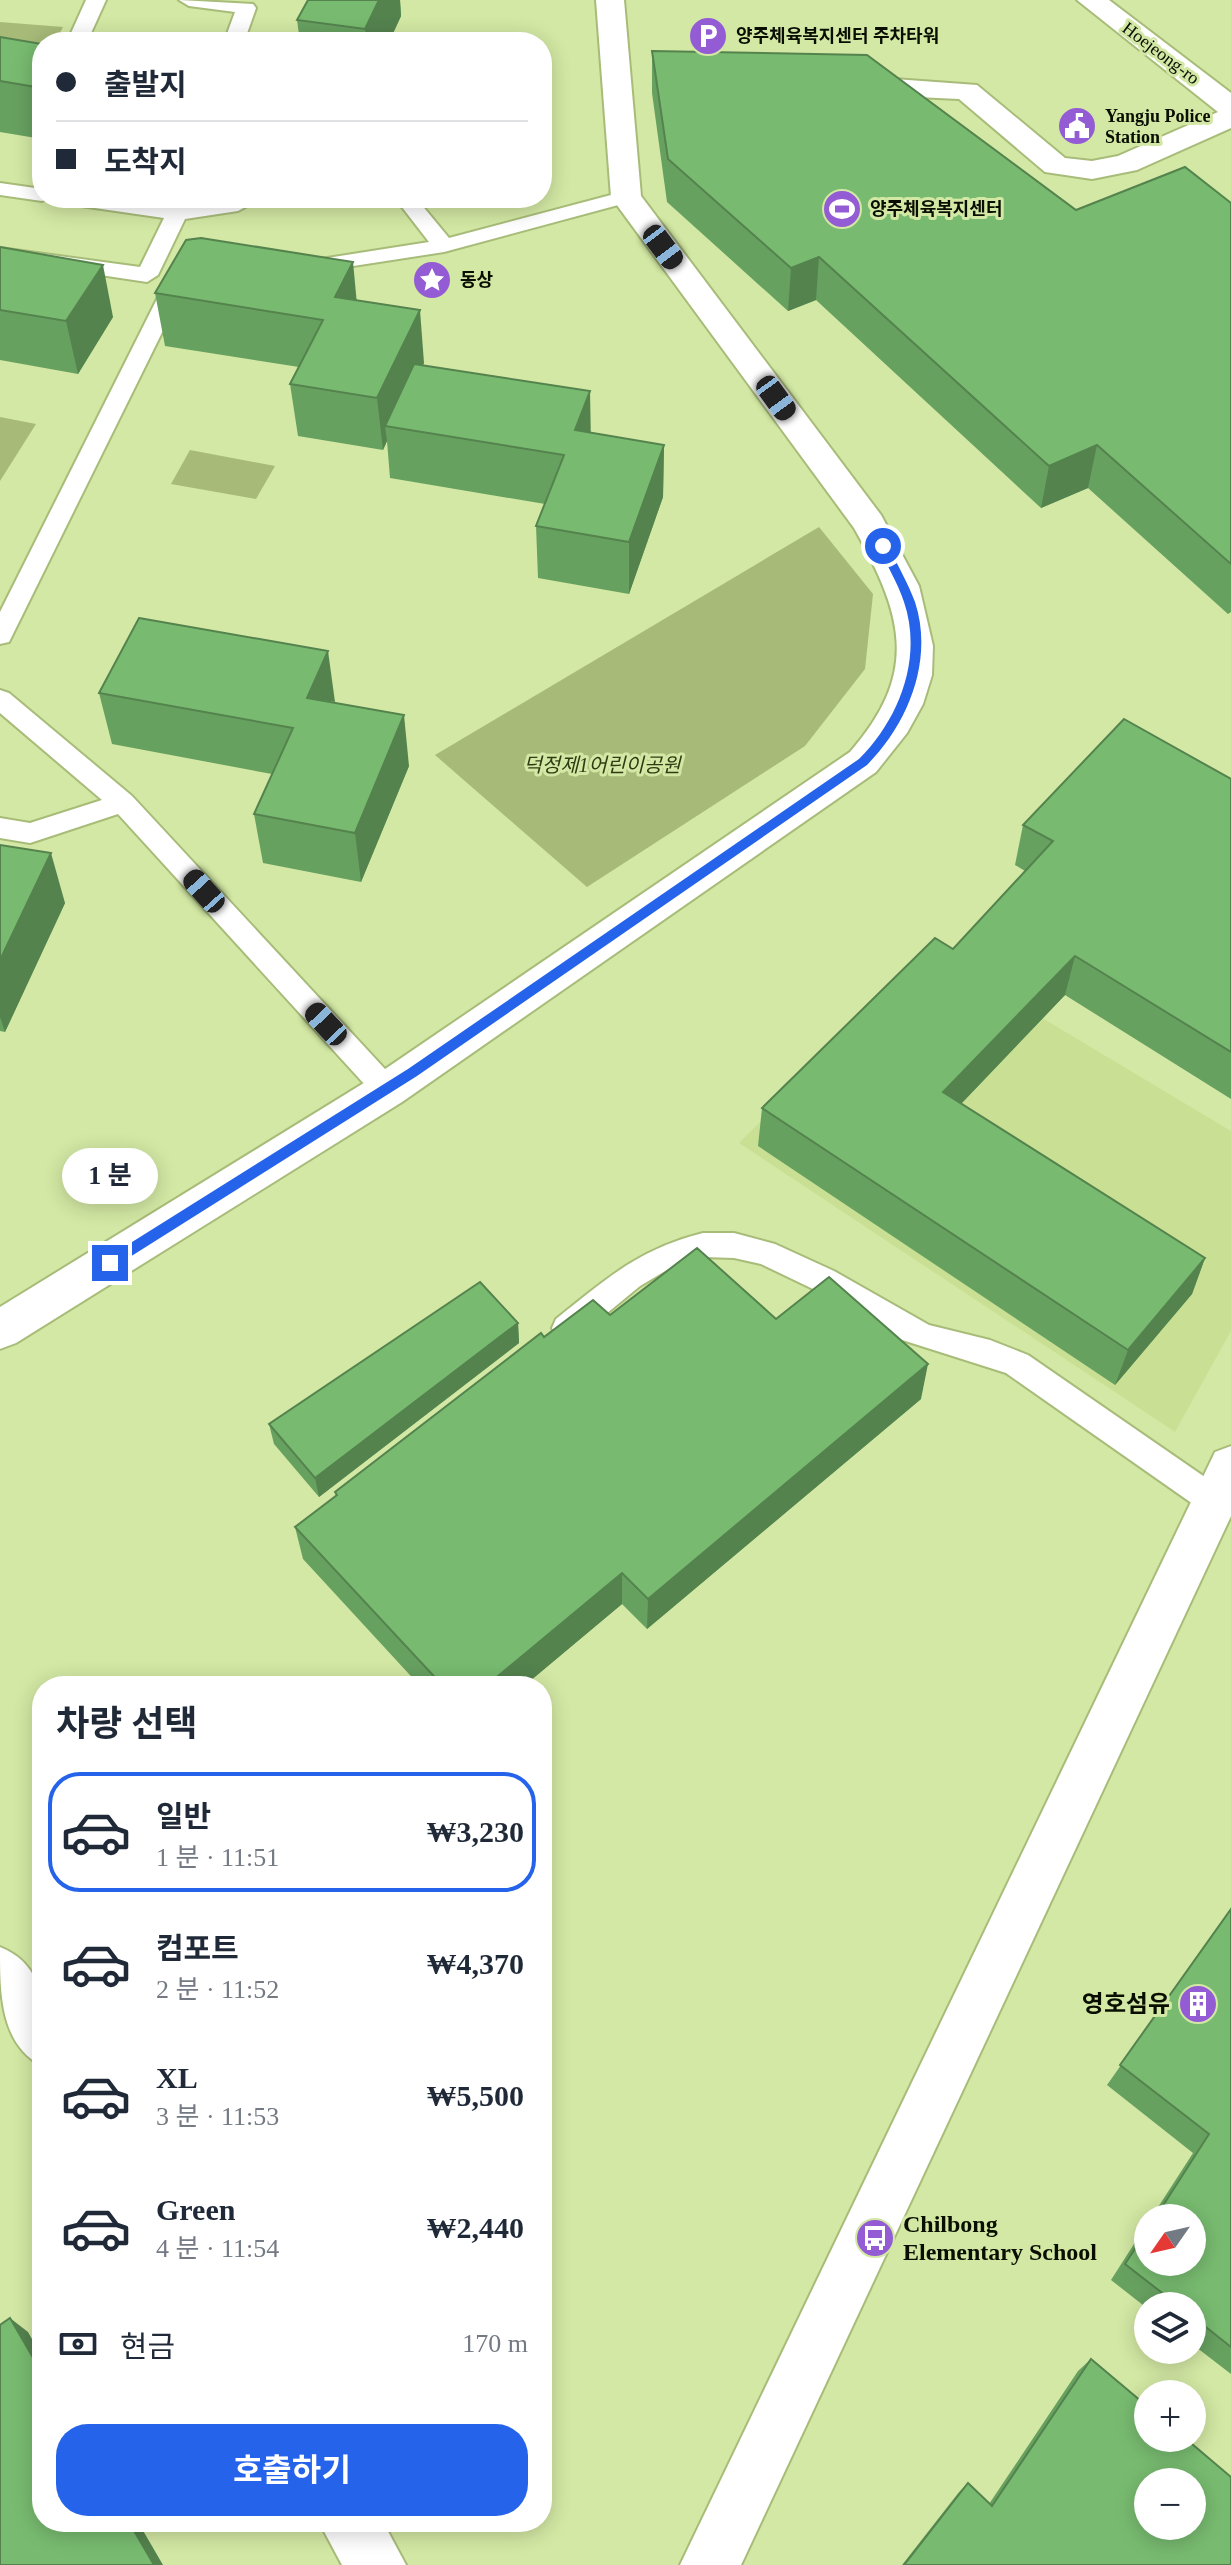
<!DOCTYPE html>
<html lang="ko">
<head>
<meta charset="utf-8">
<style>
	body { margin:0; font-family:"Times New Roman","Noto Sans KR",serif; background:#f6f6f7; color:#1f2937; height:100vh; display:flex; flex-direction:column; font-size:30px; white-space:nowrap }
	* { box-sizing:border-box; margin:0 }
	p { font-size:26px; color:#747a83 }
	.icon { flex:none; width:44px; height:44px; fill:none; stroke:currentColor; stroke-width:2; stroke-linecap:round; stroke-linejoin:round }
	.map { position:relative; flex:1; overflow:hidden }
	.drawer { position:absolute; left:32px; top:1676px; width:520px; height:856px; display:flex; flex-direction:column; background:#fff; border-radius:32px; box-shadow:0 4px 20px #0003 }
	.drawer>* { flex:none }
	.hud { position:absolute; left:32px; top:32px; width:520px; height:176px; border-radius:32px; box-shadow:0 4px 20px #0003; display:grid; align-content:center; height:176px; padding:0 24px; background:#fff }
	.needle { width:52px; rotate:236deg }
	.controls { position:absolute; left:1134px; top:2204px; display:grid; gap:16px }
	.controls a { display:grid; place-items:center; width:72px; height:72px; border-radius:50%; background:#fff; box-shadow:0 4px 20px #0003; font-size:40px }
	.end { position:absolute; width:36px; height:36px; margin:-18px; border:10px solid #2563eb; background:#fff; box-shadow:0 0 0 4px #fff }
	.from { border-radius:50% }
	.bubble { position:absolute; height:56px; border-radius:28px; background:#fff; box-shadow:0 4px 20px #0003; font-size:26px; font-weight:700; line-height:56px; text-align:center }
	.car { position:absolute; width:24px; height:48px; margin:-24px -12px; border-radius:10px; box-shadow:0 0 6px 2px #0007; background:linear-gradient(#222 24%,#8ab4d8 0 40%,#222 0 76%,#8ab4d8 0 86%,#222 0) }
	.hud b { display:flex; align-items:center; gap:28px; height:76px; font-size:30px }
	.hud b+b { border-top:2px solid #e0e1e3 }
	.hud i { width:20px; height:20px; background:#1f2937 }
	ul { padding:0; list-style:none }
	li { display:flex; align-items:center; gap:24px; height:120px; margin:0 16px 12px; padding:0 8px; border:4px solid transparent; border-radius:32px }
	li div { flex:1 }
	li b { display:block; font-size:30px }
	li em { font-style:normal; font-weight:700 }
	li.selected { border-color:#2563eb }
	li>.icon { width:72px; height:72px; stroke-width:1.5 }
	h2 { padding:0 24px; font-size:36px; line-height:96px }
	.pay { display:flex; align-items:center; gap:20px; height:88px; padding:0 24px; font-size:30px }
	.pay p { margin-inline-start:auto }
	.cta { display:flex; gap:16px; margin-top:auto; padding:16px 24px }
	.cta a { flex:1; height:92px; border-radius:32px; background:#2563eb; color:#fff; font-size:32px; font-weight:700; line-height:92px; text-align:center }
	.map>svg:first-child { display:block }
</style>
</head>
<body>
<div class="map">
<svg width="1231" height="2565" viewBox="0 0 1231 2565">
	<rect width="100%" height="100%" fill="#d3e8a4"/>
	<!-- built -->
	<polygon fill="#c9e094" points="932,952 1231,1131 1231,1331 1175,1432 739,1143"/>
	<!-- green -->
	<g fill="#a7ba78">
		<polygon points="0,22 63,27 55,42 42,42 42,66 0,62"/>
		<polygon points="0,417 36,424 0,481"/>
		<polygon points="190,450 275,466 256,499 171,484"/>
		<polygon points="819,527 873,594 865,669 805,746 587,887 435,755"/>
	</g>
	<g fill="none" stroke-linecap="round" stroke-linejoin="round">
		<!-- service casing -->
		<g stroke="#a8bc79" stroke-width="4">
			<g id="service">
				<polygon points="86,0 106,0 87,42 67,42"/>
				<polygon points="179,0 253,4 256,8 244,42 224,42 235,12 189,6"/>
				<polygon points="0,183 42,189 42,198 50,198 42,201 0,195"/>
				<polygon points="626,191 636,197 633,201 444,252 308,273 297,267 308,261 429,242 395,198 416,198 449,238"/>
				<path d="M57 198C99 198 140 206 182 206 210 207 235 198 262 198L238 211 185 219 158 275 147 282 0 260V248L140 267 164 218 67 204Z"/>
				<polygon points="181,279 192,286 182,292 12,636 9,642 0,644 0,612 163,287 166,282"/>
				<polygon points="0,690 9,693 132,796 397,1082 401,1090 397,1098 387,1101 377,1098 118,814 30,843 0,838 0,818 30,823 102,800 0,713"/>
				<path d="M703 1233H734L775 1244 834 1271 929 1325 990 1340 1028 1355 1225 1491 1230 1501 1225 1511 1214 1515 1203 1511 1006 1373 896 1338 813 1289 761 1264 734 1258 703 1257 677 1264 640 1286 578 1337 567 1341 556 1337 552 1328 556 1319C606 1279 639 1249 703 1233Z"/>
			</g>
		</g>
		<!-- minor casing -->
		<g stroke="#a8bc79" stroke-width="4">
			<g id="minor">
				<path d="M596 0H624L641 196 881 515 919 586 933 646 932 675 923 704 907 733 876 772 402 1102 16 1343 0 1349V1307L372 1078 850 752C920 672 903 615 854 528L611 197Z"/>
				<polygon points="1077,0 1109,0 1231,93 1231,128 1137,170 1092,179 1045,172 959,99 853,94 843,91 838,85 843,79 853,76 977,85 1065,158 1092,161 1118,156 1218,112"/>
				<polygon points="1231,1446 1231,1516 741,2565 680,2565 1215,1452"/>
				<path d="M0 1947C52 1968 42 2019 42 2066 0 2044 0 1993 0 1947Z"/>
				<polygon points="319,2522 383,2522 406,2565 342,2565"/>
			</g>
		</g>
		<!-- service -->
		<use href="#service" fill="#fff" fill-rule="evenodd"/>
		<!-- minor -->
		<use href="#minor" fill="#fff" fill-rule="evenodd"/>
	</g>
	<!-- wall -->
	<g fill="#67a160">
		<polygon points="308,0 400,0 401,16 389,42 300,42 297,20"/>
		<polygon points="0,37 42,44 42,139 0,132"/>
		<polygon points="652,51 1076,210 1231,203 1231,612 1228,614 1088,488 1041,508 816,300 788,311 667,202 652,93"/>
		<polygon points="0,247 113,317 78,374 0,360"/>
		<polygon points="155,293 357,300 424,363 423,365 590,433 664,445 663,497 629,594 538,578 536,526 545,504 390,478 387,441 383,450 298,436 290,384 299,367 165,346"/>
		<polygon points="99,693 334,703 409,766 361,882 263,863 254,814 272,774 112,744"/>
		<polygon points="1231,779 1231,1099 1065,995 961,1104 1205,1258 1192,1294 1115,1385 758,1146 762,1108 953,949 1025,871 1015,865 1023,825"/>
		<polygon points="0,845 65,903 5,1032 0,1031"/>
		<polygon points="610,1315 776,1319 921,1399 647,1629 622,1604 524,1686 420,1686 303,1559 295,1527 336,1496 335,1492 544,1337"/>
		<polygon points="518,1323 519,1343 319,1497 274,1444 269,1424"/>
		<polygon points="1231,1909 1231,2374 1192,2344 1192,2306 1148,2306 1148,2309 1111,2280 1148,2222 1148,2262 1192,2218 1151,2218 1193,2153 1107,2085"/>
		<polygon points="1091,2359 1231,2565 902,2565 959,2492 968,2483 989,2504 1078,2371"/>
	</g>
	<!-- shaded-wall -->
	<g fill="#54834e">
		<polygon points="379,0 400,0 401,16 389,42 366,42 365,29"/>
		<polygon points="819,257 816,300 788,311 791,268"/>
		<polygon points="353,262 358,315 335,297"/>
		<polygon points="103,265 113,317 78,374 66,321"/>
		<polygon points="420,310 424,363 393,427 385,426 387,441 383,450 377,398"/>
		<polygon points="590,391 591,444 575,430"/>
		<polygon points="664,445 663,497 629,594 629,542"/>
		<polygon points="1097,445 1088,488 1041,508 1049,466"/>
		<polygon points="328,651 335,702 307,698"/>
		<polygon points="404,715 409,766 361,882 355,833"/>
		<polygon points="51,853 65,903 5,1032 0,1017 0,960"/>
		<polygon points="1075,956 1065,995 936,1130 943,1092"/>
		<polygon points="1205,1258 1192,1294 1115,1385 1128,1350"/>
		<polygon points="518,1323 519,1343 319,1497 315,1478"/>
		<polygon points="928,1364 921,1399 647,1629 648,1599"/>
		<polygon points="622,1573 622,1604 524,1686 486,1686"/>
		<polygon points="10,2318 28,2332 42,2357 42,2373"/>
		<polygon points="129,2522 138,2522 163,2565 154,2565"/>
	</g>
	<!-- building -->
	<g fill="#78bb70" stroke="#54834e" stroke-width="2" fill-rule="evenodd">
		<polygon points="308,0 379,0 365,29 297,20"/>
		<polygon points="0,37 42,44 42,88 0,81"/>
		<polygon points="652,51 867,55 1076,210 1185,167 1231,203 1231,564 1097,445 1049,466 819,257 791,268 668,159"/>
		<polygon points="201,238 353,262 335,297 420,310 377,398 290,384 323,320 155,293 186,240"/>
		<polygon points="0,247 103,265 66,321 0,310"/>
		<polygon points="414,364 590,391 575,430 664,445 629,542 536,526 564,455 385,426"/>
		<polygon points="139,618 328,651 307,698 404,715 355,833 254,814 293,728 99,693"/>
		<polygon points="1124,719 1231,779 1231,1052 1075,956 943,1092 1205,1258 1128,1350 762,1108 935,938 953,949 1053,841 1023,825"/>
		<polygon points="0,845 51,853 0,960"/>
		<polygon points="697,1248 776,1319 829,1277 928,1364 648,1599 622,1573 486,1686 443,1686 295,1527 337,1495 335,1492 541,1333 544,1337 593,1300 610,1315"/>
		<polygon points="480,1282 518,1323 315,1478 269,1424"/>
		<polygon points="1231,1909 1231,2347 1192,2316 1192,2306 1179,2306 1125,2264 1148,2229 1148,2262 1192,2262 1192,2218 1155,2218 1209,2134 1120,2065"/>
		<polygon points="10,2318 42,2373 42,2522 129,2522 154,2565 0,2565 0,2325"/>
		<path d="M1091 2359 1148 2407V2438H1185L1231 2477V2565H904L968 2483 992 2506ZM1148 2482H1192V2526H1148Z"/>
	</g>
	<!-- route -->
	<path fill="#2563eb" d="M883 542 888 546C897 564 908 583 915 602 934 660 908 724 867 765L417 1076 114 1267H105V1259L408 1069 859 759C899 719 923 658 904 602 898 583 886 564 878 546Z"/>
	<!-- icons -->
	<defs>
		<g id="parking-disc" transform="scale(2)"><circle r="9.5" fill="#935cd5" stroke="#d3e8a4"/><path d="M-3.5-5.5H1a3.5 3.5 0 0 1 0 7H-1V5.5H-3.5ZM-1-3.4V-.6H.8a1.4 1.4 0 0 0 0-2.8Z" fill="#fff"/></g>
		<g id="civic-disc" transform="scale(2)"><circle r="9.5" fill="#935cd5" stroke="#d3e8a4"/><path d="M-.6-6.5H3V-4.5H.6V-3L4-1V1h2V6H-6V1h2V-1L-.6-3ZM-1.2 2.5V6h2.4V2.5Z" fill="#fff"/></g>
		<g id="stadium-disc" transform="scale(2)"><circle r="9.5" fill="#935cd5" stroke="#d3e8a4"/><path d="M0-5a6.5 5 0 1 0 0 10a6.5 5 0 1 0 0-10ZM-3.5-1.8h7v3.6h-7Z" fill="#fff"/></g>
		<g id="sight-disc" transform="scale(2)"><circle r="9.5" fill="#935cd5" stroke="#d3e8a4"/><path d="M0-6L1.8-2.2L6-1.7L2.9 1.2L3.7 5.4L0 3.3L-3.7 5.4L-2.9 1.2L-6-1.7L-1.8-2.2Z" fill="#fff"/></g>
		<g id="building-disc" transform="scale(2)"><circle r="9.5" fill="#935cd5" stroke="#d3e8a4"/><path d="M-4-6H4V6H1V3H-1V6H-4ZM-2.5-4.3h1.7v1.8h-1.7ZM.8-4.3h1.7v1.8H.8ZM-2.5-1h1.7V.8h-1.7ZM.8-1h1.7V.8H.8Z" fill="#fff"/></g>
		<g id="bus-disc" transform="scale(2)"><circle r="9.5" fill="#935cd5" stroke="#d3e8a4"/><path d="M-5-6H5V4H4V6H2V4H-2V6H-4V4H-5ZM-3.5-4V0h7V-4ZM-3.5 1.2v1.5H-2V1.2ZM2 1.2v1.5H3.5V1.2Z" fill="#fff"/></g>
	</defs>
	<g fill-rule="evenodd">
		<use href="#parking-disc" x="708" y="36"/>
		<use href="#civic-disc" x="1077" y="126"/>
		<use href="#stadium-disc" x="842" y="209"/>
		<use href="#sight-disc" x="432" y="280"/>
		<use href="#building-disc" x="1198" y="2004"/>
		<use href="#bus-disc" x="875" y="2238"/>
	</g>
	<g text-anchor="middle" dominant-baseline="central" stroke-width="6" stroke-linejoin="round" paint-order="stroke">
		<!-- far-poi labels -->
		<g font-size="18" font-weight="bold" fill="#090e00" stroke="#d3e8a4" text-anchor="start">
			<text x="736" y="36">양주체육복지센터 주차타워</text>
			<text x="1105" y="116">Yangju Police<tspan x="1105" dy="21">Station</tspan></text>
			<text x="870" y="209">양주체육복지센터</text>
			<text x="460" y="280">동상</text>
		</g>
		<!-- far-street labels -->
		<g font-size="18" fill="#090e00" stroke="#d3e8a4">
			<text transform="translate(1161 53) rotate(37)">Hoejeong-ro</text>
		</g>
		<!-- park labels -->
		<g font-size="20" font-style="italic" fill="#303b13" stroke="#d3e8a4">
			<text x="602" y="765">덕정제1어린이공원</text>
		</g>
		<!-- near-poi labels -->
		<g font-size="24" font-weight="bold" fill="#090e00" stroke="#d3e8a4" text-anchor="end">
			<text x="1170" y="2004">영호섬유</text>
			<text x="903" y="2224" text-anchor="start">Chilbong<tspan x="903" dy="28">Elementary School</tspan></text>
		</g>
	</g>
</svg>
<div class="controls">
<a><svg class="needle" viewBox="-14 -14 28 28"><path d="M0-13l5 13h-10z" fill="#e53935"/><path d="M0 13l5-13h-10z" fill="#747a83"/></svg></a>
<a><svg class="icon" aria-label="layers" viewBox="0 0 24 24"><path d="M12 4l9 5-9 5-9-5zM3 14l9 5 9-5"/></svg></a>
<a>+</a>
<a>−</a>
</div>
<i class="end from" style="left:883px;top:546px"></i>
<i class="end" style="left:110px;top:1263px"></i>
<div class="bubble" style="left:62px;top:1148px;width:96px">1 분</div>
<i class="car" style="left:663px;top:247px;rotate:143deg"></i>
<i class="car" style="left:776px;top:398px;rotate:144deg"></i>
<i class="car" style="left:204px;top:891px;rotate:318deg"></i>
<i class="car" style="left:326px;top:1024px;rotate:317deg"></i>
<div class="hud">
<b><i class="from"></i>출발지</b>
<b><i></i>도착지</b>
</div>
<section class="drawer">
<h2>차량 선택</h2>
<ul>
<li class="selected"><svg class="icon" aria-label="car" viewBox="0 0 24 24"><path d="M5 17H2v-5l4-1 3-4h7l3 4 3 1v5h-3M9 17h6M6 11h13"/><circle cx="7" cy="17" r="2"/><circle cx="17" cy="17" r="2"/></svg><div><b>일반</b><p>1 분 · 11:51</p></div><em>₩3,230</em></li>
<li><svg class="icon" aria-label="car" viewBox="0 0 24 24"><path d="M5 17H2v-5l4-1 3-4h7l3 4 3 1v5h-3M9 17h6M6 11h13"/><circle cx="7" cy="17" r="2"/><circle cx="17" cy="17" r="2"/></svg><div><b>컴포트</b><p>2 분 · 11:52</p></div><em>₩4,370</em></li>
<li><svg class="icon" aria-label="car" viewBox="0 0 24 24"><path d="M5 17H2v-5l4-1 3-4h7l3 4 3 1v5h-3M9 17h6M6 11h13"/><circle cx="7" cy="17" r="2"/><circle cx="17" cy="17" r="2"/></svg><div><b>XL</b><p>3 분 · 11:53</p></div><em>₩5,500</em></li>
<li><svg class="icon" aria-label="car" viewBox="0 0 24 24"><path d="M5 17H2v-5l4-1 3-4h7l3 4 3 1v5h-3M9 17h6M6 11h13"/><circle cx="7" cy="17" r="2"/><circle cx="17" cy="17" r="2"/></svg><div><b>Green</b><p>4 분 · 11:54</p></div><em>₩2,440</em></li>
</ul>
<div class="pay"><svg class="icon" aria-label="cash" viewBox="0 0 24 24"><path d="M3 7h18v10H3z"/><circle cx="12" cy="12" r="2"/></svg>현금<p>170 m</p></div>
<div class="cta"><a>호출하기</a></div>
</section>
</div>
</body>
</html>
